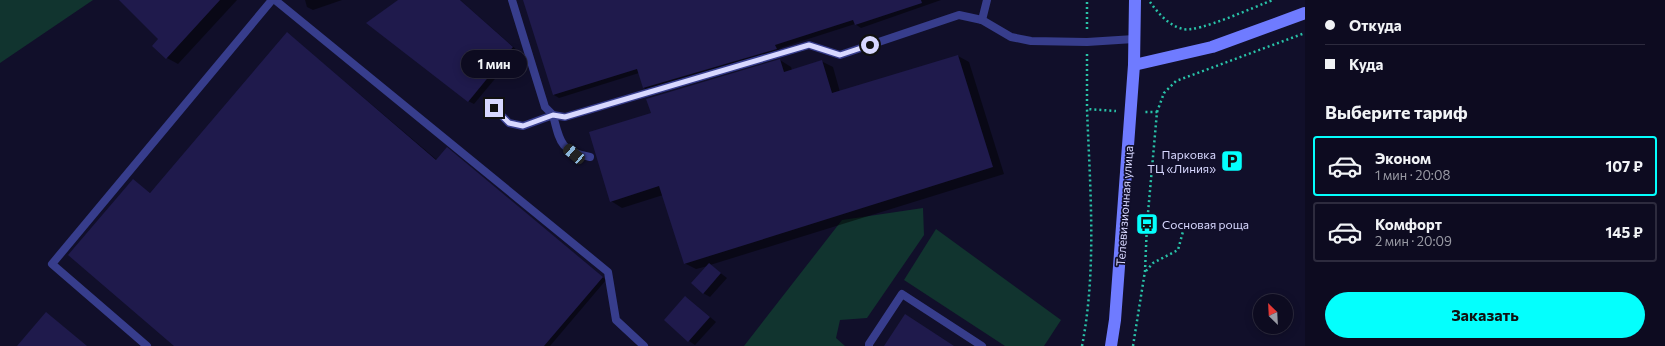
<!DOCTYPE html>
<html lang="ru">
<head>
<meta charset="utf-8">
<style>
	body { margin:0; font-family:Commissioner,sans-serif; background:#161429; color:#f1f3f6; height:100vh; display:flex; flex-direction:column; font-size:15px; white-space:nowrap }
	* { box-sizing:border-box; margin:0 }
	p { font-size:13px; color:#9a9ba5 }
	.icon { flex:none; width:22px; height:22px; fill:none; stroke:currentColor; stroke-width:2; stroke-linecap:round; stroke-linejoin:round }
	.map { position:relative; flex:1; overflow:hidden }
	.drawer { display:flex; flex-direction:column; background:#0d0b20; width:360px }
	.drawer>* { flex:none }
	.hud { display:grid; align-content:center; height:88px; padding:0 20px; background:#0d0b20 }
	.needle { width:26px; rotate:336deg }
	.tools { position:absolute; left:1253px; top:294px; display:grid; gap:8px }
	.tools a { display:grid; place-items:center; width:40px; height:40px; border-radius:50%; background:#0d0b20; box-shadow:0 2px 10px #0003,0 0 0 1px #2d2b3e; font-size:20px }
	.end { position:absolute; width:18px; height:18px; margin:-9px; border:5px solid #d8d8ff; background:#111; box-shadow:0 0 0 2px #111 }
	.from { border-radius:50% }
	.bubble { position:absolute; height:28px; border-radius:14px; background:#0d0b20; box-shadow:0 2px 10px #0003,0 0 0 1px #2d2b3e; font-size:13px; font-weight:700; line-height:28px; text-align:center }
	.car { position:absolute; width:12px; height:24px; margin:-12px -6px; border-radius:5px; box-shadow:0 0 3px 1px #0007; background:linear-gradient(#222 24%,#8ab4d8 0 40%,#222 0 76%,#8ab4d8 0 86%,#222 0) }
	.hud b { display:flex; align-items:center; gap:14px; height:38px; font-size:15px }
	.hud b+b { border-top:1px solid #2d2b3e }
	.hud i { width:10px; height:10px; background:#f1f3f6 }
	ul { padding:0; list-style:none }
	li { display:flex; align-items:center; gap:12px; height:60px; margin:0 8px 6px; padding:0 12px; border:2px solid #2d2b3e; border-radius:4px }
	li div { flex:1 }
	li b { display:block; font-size:15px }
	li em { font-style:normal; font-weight:700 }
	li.active { border-color:#04fffd }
	li>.icon { width:36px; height:36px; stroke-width:1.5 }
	h2 { padding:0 20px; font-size:18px; line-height:48px }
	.cta { display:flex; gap:8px; margin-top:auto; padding:8px 20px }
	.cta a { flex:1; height:46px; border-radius:24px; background:#04fffd; color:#111; font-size:16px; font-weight:700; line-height:46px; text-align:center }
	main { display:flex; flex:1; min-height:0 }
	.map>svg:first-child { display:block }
</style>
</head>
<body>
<main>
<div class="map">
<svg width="1305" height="346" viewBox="0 0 1305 346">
	<rect width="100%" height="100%" fill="#110f2a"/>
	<!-- green -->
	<g fill="#11342f">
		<polygon points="0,0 93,0 0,63"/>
		<polygon points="923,208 924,235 867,318 840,320 836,338 845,346 744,346 842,220"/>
		<polygon points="936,229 1061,320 1044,346 1005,346 904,280"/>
	</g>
	<!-- shadow -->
	<g fill="#0007">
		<polygon points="121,0 237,0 178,64 167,58 154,46 160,39"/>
		<polygon points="305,0 342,0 313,10 307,7"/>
		<polygon points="400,0 460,0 518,51 474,104 468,101"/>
		<polygon points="524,0 941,0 861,28 855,24 780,48 782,52 649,91 644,88 639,73 559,98 554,95"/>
		<polygon points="291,36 437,160 451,151 606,280 550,346 175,346 133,180 150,193"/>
		<polygon points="958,56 969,62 1004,174 710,265 727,278 710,297 703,293 708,266 696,269 684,263 663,195 622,208 611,201 652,114 780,60 791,67 792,70 821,61 833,67 840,92"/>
		<polygon points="686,297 716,322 695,345 689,341"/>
	</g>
	<!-- building -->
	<g fill="#1f1a4c">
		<polygon points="119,0 220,0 166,59 152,46 158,39"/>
		<polygon points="398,0 460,0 513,47 468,102 366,23"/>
		<polygon points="523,0 921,0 922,3 855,25 853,20 775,45 777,49 643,88 637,69 553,95"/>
		<polygon points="287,32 436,160 447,147 603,277 544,346 174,346 68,255 133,179 150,193"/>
		<polygon points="958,55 993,167 684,264 659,186 610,202 589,132 651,113 646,99 780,59 784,72 822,60 832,93"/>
		<polygon points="709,263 721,273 703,294 691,283"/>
		<polygon points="685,296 710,317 688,342 664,320"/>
		<polygon points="46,312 87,346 17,346"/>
		<polygon points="905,314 954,346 884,346"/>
	</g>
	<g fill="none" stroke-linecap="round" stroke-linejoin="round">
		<!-- path -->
		<g stroke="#29c2a8" stroke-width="2.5" stroke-dasharray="2 3" stroke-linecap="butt">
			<path d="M1150 2C1158 13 1169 26 1183 29 1198 33 1256 6 1273 0"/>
			<polyline points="1087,29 1087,0"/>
			<polyline points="1087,54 1087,109"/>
			<polyline points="1157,112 1164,93 1176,81 1305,33"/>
			<polyline points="1146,271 1153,263 1178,250 1185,224"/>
			<path d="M1082 346C1097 269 1090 188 1087 109L1116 111"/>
			<polyline points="1133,346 1145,271 1147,224 1157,112 1145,112"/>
		</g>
		<!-- lane -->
		<g stroke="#373d8c" stroke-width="8">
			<polyline points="275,0 608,272 616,320 644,346"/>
			<polyline points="512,0 545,107 553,115 565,117 809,45 840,55 959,15 982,20 1011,37 1031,41 1087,42 1134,39"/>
			<polyline points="982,20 987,0"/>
			<path d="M494 108 509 123 523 126 553 115C560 142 560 151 590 157"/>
			<polyline points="147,346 52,264 272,0"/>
			<polyline points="869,346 869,344 902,294 982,346"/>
		</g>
		<!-- secondary -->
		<g stroke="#6f7bff" stroke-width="12">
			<polyline points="1134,65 1212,47 1305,13"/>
			<polyline points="1111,346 1115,320 1134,65 1135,0"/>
		</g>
	</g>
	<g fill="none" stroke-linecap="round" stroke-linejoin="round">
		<!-- route -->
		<polyline stroke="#d8d8ff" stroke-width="5" points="494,108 509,123 523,126 553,115 565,117 809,45 840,55 870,45"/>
	</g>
	<!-- icons -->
	<defs>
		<g id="parking-square" transform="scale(1.15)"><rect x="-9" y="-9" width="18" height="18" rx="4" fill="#04fffd" stroke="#110f2a"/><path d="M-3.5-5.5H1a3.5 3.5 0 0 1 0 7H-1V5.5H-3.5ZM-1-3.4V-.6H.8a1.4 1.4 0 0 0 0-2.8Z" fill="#111"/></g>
		<g id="bus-square" transform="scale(1.15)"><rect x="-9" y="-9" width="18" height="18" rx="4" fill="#04fffd" stroke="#110f2a"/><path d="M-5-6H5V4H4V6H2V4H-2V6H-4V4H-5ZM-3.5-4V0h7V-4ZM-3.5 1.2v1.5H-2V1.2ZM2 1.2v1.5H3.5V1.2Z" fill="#111"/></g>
	</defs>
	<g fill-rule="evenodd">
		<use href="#parking-square" x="1232" y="161"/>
		<use href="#bus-square" x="1147" y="224"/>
	</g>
	<g text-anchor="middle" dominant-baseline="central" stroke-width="3.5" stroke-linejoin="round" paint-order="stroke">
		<!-- poi labels -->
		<g font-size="12" fill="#d8d8ff" stroke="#110f2a" text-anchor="end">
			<text x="1216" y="154">Парковка<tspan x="1216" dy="14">ТЦ «Линия»</tspan></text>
			<text x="1162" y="224" text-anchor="start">Сосновая роща</text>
		</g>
		<!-- street labels -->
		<g font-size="12" fill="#d8d8ff" stroke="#110f2a">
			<text transform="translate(1124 206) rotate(-86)">Телевизионная улица</text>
		</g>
	</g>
</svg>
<div class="tools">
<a><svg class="needle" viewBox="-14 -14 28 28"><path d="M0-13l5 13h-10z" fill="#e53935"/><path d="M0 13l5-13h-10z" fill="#9a9ba5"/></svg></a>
</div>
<i class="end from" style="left:870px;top:45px"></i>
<i class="end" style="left:494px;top:108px"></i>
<div class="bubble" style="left:461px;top:50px;width:66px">1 мин</div>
<i class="car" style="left:574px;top:154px;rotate:310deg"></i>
</div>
<section class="drawer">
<div class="hud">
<b><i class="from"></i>Откуда</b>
<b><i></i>Куда</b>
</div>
<h2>Выберите тариф</h2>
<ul>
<li class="active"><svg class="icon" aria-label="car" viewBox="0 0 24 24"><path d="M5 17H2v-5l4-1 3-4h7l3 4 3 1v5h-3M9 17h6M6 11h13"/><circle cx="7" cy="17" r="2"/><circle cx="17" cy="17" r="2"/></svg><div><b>Эконом</b><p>1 мин · 20:08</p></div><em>107 ₽</em></li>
<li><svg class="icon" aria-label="car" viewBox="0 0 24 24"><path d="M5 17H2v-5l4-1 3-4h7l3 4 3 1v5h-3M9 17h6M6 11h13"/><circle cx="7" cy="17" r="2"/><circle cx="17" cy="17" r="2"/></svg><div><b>Комфорт</b><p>2 мин · 20:09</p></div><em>145 ₽</em></li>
</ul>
<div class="cta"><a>Заказать</a></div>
</section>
</main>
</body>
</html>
